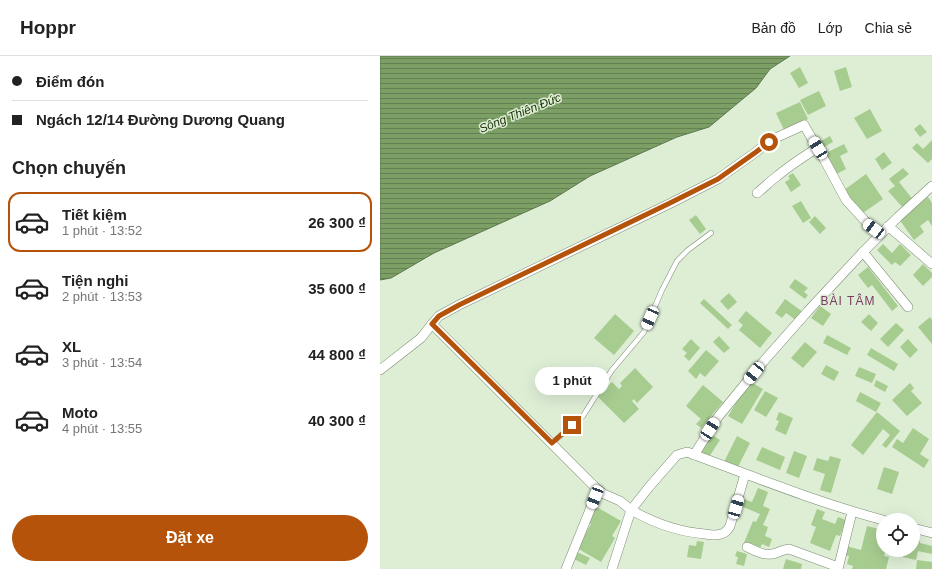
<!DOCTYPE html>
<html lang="vi">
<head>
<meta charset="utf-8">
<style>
	body { margin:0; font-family:Arial,sans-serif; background:#f2f2f2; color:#222; height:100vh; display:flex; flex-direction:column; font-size:15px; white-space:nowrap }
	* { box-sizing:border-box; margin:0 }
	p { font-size:13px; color:#767676 }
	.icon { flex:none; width:22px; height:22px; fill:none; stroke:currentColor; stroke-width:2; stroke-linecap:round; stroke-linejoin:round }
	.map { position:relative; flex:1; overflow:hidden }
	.drawer { display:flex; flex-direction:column; background:#fff; width:380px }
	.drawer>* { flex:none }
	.hud { display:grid; align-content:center; height:88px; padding:0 12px; background:#fff }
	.buttons { position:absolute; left:496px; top:457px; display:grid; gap:8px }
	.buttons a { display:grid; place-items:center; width:44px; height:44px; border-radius:50%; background:#fff; box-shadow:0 4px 16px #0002; font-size:20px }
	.end { position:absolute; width:18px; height:18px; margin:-9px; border:5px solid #b45309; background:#fff; box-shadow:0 0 0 2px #fff }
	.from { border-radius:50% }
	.bubble { position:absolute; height:28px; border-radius:14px; background:#fff; box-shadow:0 4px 16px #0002; font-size:13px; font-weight:600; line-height:28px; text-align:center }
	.car { position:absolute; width:12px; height:24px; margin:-12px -6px; border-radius:5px; box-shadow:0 0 3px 1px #0007; background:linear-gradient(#fff 24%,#345 0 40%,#fff 0 76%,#345 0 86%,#fff 0) }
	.hud b { display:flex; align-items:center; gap:14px; height:38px; font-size:15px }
	.hud b+b { border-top:1px solid #e0e0e0 }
	.hud i { width:10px; height:10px; background:#222 }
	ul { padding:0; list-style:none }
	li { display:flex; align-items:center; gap:12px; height:60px; margin:0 8px 6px; padding:0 4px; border:2px solid transparent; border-radius:12px }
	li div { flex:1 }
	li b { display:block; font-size:15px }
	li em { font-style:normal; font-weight:600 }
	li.on { border-color:#b45309 }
	li>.icon { width:36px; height:36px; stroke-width:1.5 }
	h2 { padding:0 12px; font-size:18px; line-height:48px }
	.button { display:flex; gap:8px; margin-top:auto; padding:8px 12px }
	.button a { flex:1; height:46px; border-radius:24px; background:#b45309; color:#fff; font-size:16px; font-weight:600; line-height:46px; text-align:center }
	header { display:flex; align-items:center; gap:24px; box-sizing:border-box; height:56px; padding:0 20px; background:#fff; border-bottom:1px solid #e0e0e0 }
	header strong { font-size:19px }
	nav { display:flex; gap:22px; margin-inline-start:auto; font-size:14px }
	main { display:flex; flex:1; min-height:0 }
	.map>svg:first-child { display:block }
</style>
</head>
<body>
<header>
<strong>Hoppr</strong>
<nav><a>Bản đồ</a><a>Lớp</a><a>Chia sẻ</a></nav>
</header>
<main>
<section class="drawer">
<div class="hud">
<b><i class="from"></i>Điểm đón</b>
<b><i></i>Ngách 12/14 Đường Dương Quang</b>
</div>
<h2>Chọn chuyến</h2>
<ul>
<li class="on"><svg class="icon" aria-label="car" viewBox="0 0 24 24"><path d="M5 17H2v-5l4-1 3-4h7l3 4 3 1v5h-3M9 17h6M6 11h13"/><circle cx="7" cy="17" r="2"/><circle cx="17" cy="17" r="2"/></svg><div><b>Tiết kiệm</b><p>1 phút · 13:52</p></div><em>26 300 ₫</em></li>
<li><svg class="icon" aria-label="car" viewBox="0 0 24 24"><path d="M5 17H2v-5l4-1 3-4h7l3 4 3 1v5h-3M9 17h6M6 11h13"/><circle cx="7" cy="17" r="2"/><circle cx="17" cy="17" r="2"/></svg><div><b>Tiện nghi</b><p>2 phút · 13:53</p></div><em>35 600 ₫</em></li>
<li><svg class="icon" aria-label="car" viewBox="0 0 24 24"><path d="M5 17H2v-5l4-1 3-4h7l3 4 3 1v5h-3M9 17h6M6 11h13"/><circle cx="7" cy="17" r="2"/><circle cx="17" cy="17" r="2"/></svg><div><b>XL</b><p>3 phút · 13:54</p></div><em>44 800 ₫</em></li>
<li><svg class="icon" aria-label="car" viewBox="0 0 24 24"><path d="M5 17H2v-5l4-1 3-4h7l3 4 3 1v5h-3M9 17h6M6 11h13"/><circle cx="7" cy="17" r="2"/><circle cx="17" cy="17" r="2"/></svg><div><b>Moto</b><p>4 phút · 13:55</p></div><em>40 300 ₫</em></li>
</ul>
<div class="button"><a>Đặt xe</a></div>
</section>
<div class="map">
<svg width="552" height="513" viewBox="0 0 552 513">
	<defs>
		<pattern id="water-rules" width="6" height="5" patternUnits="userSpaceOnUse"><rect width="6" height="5" fill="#7c9f66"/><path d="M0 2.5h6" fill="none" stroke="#658153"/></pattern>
	</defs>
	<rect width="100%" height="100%" fill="#deeed5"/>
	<!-- water -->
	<polygon fill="url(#water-rules)" stroke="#5e784d" points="0,0 410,0 390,13 376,32 329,71 297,81 210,120 170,145 54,197 11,222 0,224"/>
	<!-- building -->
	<g fill="#a7cc90">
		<polygon points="420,11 428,27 419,32 410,17"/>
		<polygon points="466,11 472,31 460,35 454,15"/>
		<polygon points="439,35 446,50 428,59 420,44"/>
		<polygon points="420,46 428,63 404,74 396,57"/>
		<polygon points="490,53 502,75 487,83 474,62"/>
		<polygon points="540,68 547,76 540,81 534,73"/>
		<polygon points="450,80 453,86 444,91 441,85"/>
		<polygon points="552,84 552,103 548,107 532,92 537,87 543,93"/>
		<polygon points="464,88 468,96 460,100 466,113 455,119 444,98"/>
		<polygon points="504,96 512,107 502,114 495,103"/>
		<polygon points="523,112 529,118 519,126 534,145 524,153 508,135 515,130 509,123"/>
		<polygon points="413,117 421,129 411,136 405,126 410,123 408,120"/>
		<polygon points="486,118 503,143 483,157 476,147 474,149 464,134"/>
		<polygon points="548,141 552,147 552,170 548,164 540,170 544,176 534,184 519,163"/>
		<polygon points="421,145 431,162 423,167 412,150"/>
		<polygon points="316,159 326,173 320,178 309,164"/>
		<polygon points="435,160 446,172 440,178 429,166"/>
		<polygon points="503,188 512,197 520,188 531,199 520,210 515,206 512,209 497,194"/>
		<polygon points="543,208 552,217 552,221 543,230 533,219"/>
		<polygon points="488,211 518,250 512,255 492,229 488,232 478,219"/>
		<polygon points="415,223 428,232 424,236 428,239 425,243 409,231"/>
		<polygon points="349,237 357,246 348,254 340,245"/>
		<polygon points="324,243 352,269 348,273 320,247"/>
		<polygon points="405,243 423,256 417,265 406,257 402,262 395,257"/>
		<polygon points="440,250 451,258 443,270 431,262"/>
		<polygon points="366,255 392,277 380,292 359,274 363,269 358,265"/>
		<polygon points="235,258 254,275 234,299 214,282"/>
		<polygon points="489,258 498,267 491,275 481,266"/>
		<polygon points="550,261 552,264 552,288 538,271"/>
		<polygon points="516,267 524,274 508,291 500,283"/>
		<polygon points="447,279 471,292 467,299 443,287"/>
		<polygon points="339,280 350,292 344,297 333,286"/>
		<polygon points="311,283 320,292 309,305 304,300 307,297 302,293"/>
		<polygon points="528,283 538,294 530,302 520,291"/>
		<polygon points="425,286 437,296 423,312 411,302"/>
		<polygon points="491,292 518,308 514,315 487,299"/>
		<polygon points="326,294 339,305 325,321 320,317 316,323 308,315"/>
		<polygon points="446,309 459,316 454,325 441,318"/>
		<polygon points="479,311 496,318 492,327 475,320"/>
		<polygon points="255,312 273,331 257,347 254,343 252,345 259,353 244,367 217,340 232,326 239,333 242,330 240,327"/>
		<polygon points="496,324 508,330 505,336 494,330"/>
		<polygon points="369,325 383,333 362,368 348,360"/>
		<polygon points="530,327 534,332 531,335 542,347 527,360 512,344"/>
		<polygon points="323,329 343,346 321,372 316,368 321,363 306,350"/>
		<polygon points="385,335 398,342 386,361 374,354"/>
		<polygon points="480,336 501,347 496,356 476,345"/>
		<polygon points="399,356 413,362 406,379 395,374 399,365 396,364"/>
		<polygon points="497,356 520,375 506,392 502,389 510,379 503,373 483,399 471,389"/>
		<polygon points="533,372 549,383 540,398 549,404 544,412 512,391 517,383 523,387"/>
		<polygon points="329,377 340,384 329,401 319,394"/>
		<polygon points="357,380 370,387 357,413 344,406"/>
		<polygon points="382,391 405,401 400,414 376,404"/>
		<polygon points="414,395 427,400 419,422 406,417"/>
		<polygon points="450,400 461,403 451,437 440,434 445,418 433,414 437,402 448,405"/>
		<polygon points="504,411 519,416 512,438 497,433"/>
		<polygon points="378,432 388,436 383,450 390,453 383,469 388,471 385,480 392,483 389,491 382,488 379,495 363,489 373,465 376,466 380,458 358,449 361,442 372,446"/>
		<polygon points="215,450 241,465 232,480 235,482 221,506 197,492 211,468 206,465"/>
		<polygon points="437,453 445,456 442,463 455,468 458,461 466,464 460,480 456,479 450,495 430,487 436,471 431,469"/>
		<polygon points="487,470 502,474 501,478 503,479 503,494 506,494 504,500 509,501 506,513 472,513 473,510 467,508 469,500 464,499 466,490 481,494"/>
		<polygon points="533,483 540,485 540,487 552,490 552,498 538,495 536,504 523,501 524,494 533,494"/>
		<polygon points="317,485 324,486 321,503 307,501 309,489 316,490"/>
		<polygon points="195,495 210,502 206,509 192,502"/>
		<polygon points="357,495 367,498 364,510 356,508 358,501 355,500"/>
		<polygon points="406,503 422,508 421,513 403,513"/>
		<polygon points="537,504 552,506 552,513 536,513"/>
	</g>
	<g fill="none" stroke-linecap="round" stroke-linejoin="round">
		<!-- service casing -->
		<g stroke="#7b8a73" stroke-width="5.5">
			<polyline id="service" points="172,387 203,360 232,314 264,276 282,234 297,205 308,194 331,177"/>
		</g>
		<!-- minor casing -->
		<g stroke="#7b8a73" stroke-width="10">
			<g id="minor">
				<path d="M377 137C384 132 389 126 396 121 409 110 423 101 437 92"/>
				<polyline points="508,170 552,208"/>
				<polyline points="483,196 528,251"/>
				<polyline points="52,268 59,260 79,249 291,147 338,123 376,96 389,85 424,69 445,105 466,144 487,167 501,178"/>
				<polyline points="0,314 41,282 52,268 218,434"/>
				<polyline points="314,399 338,361 383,306 428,255 483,196 518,161 552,130"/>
				<polyline points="533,472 552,477"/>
				<path d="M367 491C375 495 386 501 396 497 401 495 402 494 409 493L458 511"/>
				<path d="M186 513 218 434 224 438 240 445 251 454 269 431 297 399 307 396C372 420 436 446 503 464"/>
				<path d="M232 513 251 454C274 467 299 476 325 478 330 479 336 480 341 478 345 477 348 474 350 470L365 418"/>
				<polyline points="458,513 472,456"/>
			</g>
		</g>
		<!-- service -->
		<use href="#service" stroke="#fff" stroke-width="4.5"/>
		<!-- minor -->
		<use href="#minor" stroke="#fff" stroke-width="9"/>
	</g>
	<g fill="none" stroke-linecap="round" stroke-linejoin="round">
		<!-- route -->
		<polyline stroke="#b45309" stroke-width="5" points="192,369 172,387 52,268 59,260 79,249 290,147 338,123 376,96 389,86"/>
	</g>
	<g text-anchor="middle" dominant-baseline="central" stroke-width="3" stroke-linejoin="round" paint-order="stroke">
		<!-- water labels -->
		<g font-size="12" font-style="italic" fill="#20370d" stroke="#deeed5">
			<text transform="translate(140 57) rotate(-22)">Sông Thiên Đức</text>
		</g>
		<!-- neighbourhood labels -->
		<g font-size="12" letter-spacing="1" fill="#793b61" stroke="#deeed5">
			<text x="468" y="245">BÀI TÂM</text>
		</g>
	</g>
</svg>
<div class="buttons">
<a><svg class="icon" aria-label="locate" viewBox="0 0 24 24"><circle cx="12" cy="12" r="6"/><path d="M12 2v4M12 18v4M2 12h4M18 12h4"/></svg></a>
</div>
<i class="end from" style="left:389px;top:86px"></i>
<i class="end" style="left:192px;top:369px"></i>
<div class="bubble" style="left:155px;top:311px;width:74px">1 phút</div>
<i class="car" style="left:438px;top:92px;rotate:329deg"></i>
<i class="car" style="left:494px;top:173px;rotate:307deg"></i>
<i class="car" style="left:270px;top:262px;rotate:204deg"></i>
<i class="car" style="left:374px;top:317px;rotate:219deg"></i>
<i class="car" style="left:330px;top:373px;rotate:33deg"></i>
<i class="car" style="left:215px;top:441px;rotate:201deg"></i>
<i class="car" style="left:356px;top:451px;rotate:16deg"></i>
</div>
</main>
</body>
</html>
